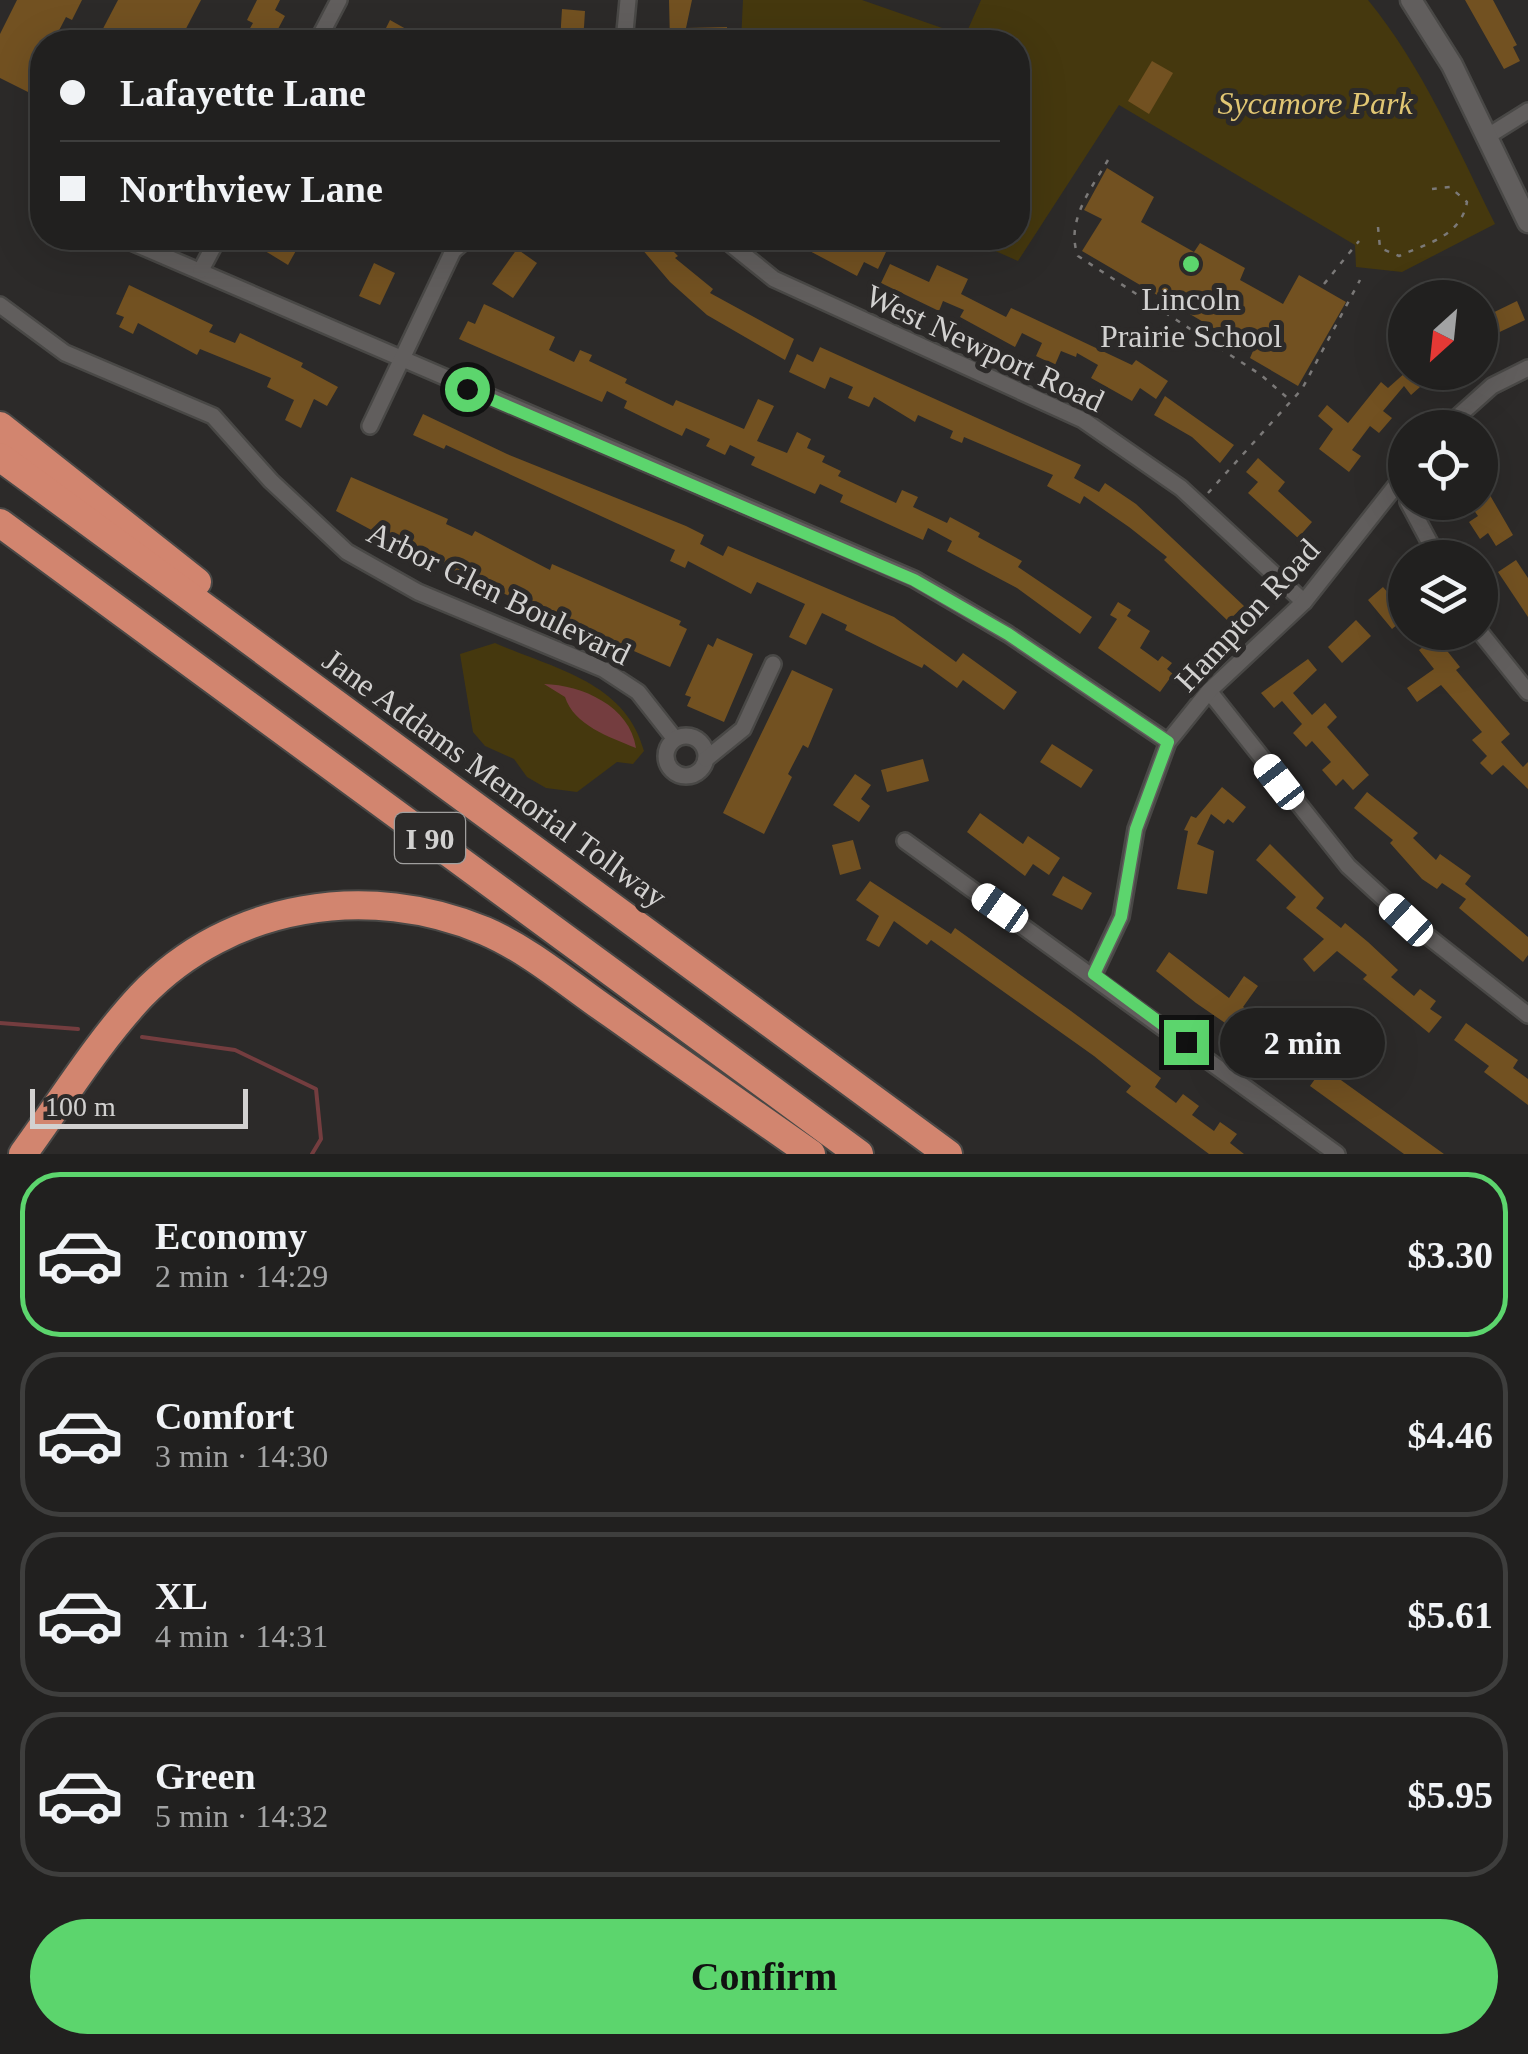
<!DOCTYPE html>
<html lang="en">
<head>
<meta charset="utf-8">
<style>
	body { margin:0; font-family:Georgia,serif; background:#2d2d2c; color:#f1f3f6; height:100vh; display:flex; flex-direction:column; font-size:38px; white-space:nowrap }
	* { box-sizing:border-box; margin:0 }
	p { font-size:32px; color:#a2a3a4 }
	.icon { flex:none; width:55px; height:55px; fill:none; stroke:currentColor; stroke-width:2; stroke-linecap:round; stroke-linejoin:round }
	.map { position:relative; height:1154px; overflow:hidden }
	.side { display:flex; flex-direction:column; background:#21201f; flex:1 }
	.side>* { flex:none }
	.banner { position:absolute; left:30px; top:30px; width:1000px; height:220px; border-radius:40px; box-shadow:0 10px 40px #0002,0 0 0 2px #3e3e3d; display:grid; align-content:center; height:220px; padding:0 30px; background:#21201f }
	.needle { width:65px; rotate:207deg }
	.fabs { position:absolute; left:1388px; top:280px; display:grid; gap:20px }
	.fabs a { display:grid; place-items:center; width:110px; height:110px; border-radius:50%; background:#21201f; box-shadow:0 10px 40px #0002,0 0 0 2px #3e3e3d; font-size:50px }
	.scale { position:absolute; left:30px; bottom:25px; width:218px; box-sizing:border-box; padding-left:10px; border:5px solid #d2d1d0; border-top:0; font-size:28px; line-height:35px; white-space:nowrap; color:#d2d1d0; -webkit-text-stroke:8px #2c2a29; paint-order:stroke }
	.end { position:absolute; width:45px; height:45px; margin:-22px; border:12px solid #5cd56d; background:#111; box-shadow:0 0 0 5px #111 }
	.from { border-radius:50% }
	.bubble { position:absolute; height:70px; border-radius:35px; background:#21201f; box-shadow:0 10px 40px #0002,0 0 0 2px #3e3e3d; font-size:32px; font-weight:700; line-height:70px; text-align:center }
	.car { position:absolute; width:30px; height:60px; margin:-30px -15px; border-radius:12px; box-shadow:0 0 8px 2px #0007; background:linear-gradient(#fff 24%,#345 0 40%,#fff 0 76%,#345 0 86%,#fff 0) }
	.banner b { display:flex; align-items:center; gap:35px; height:95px; font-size:38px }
	.banner b+b { border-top:2px solid #3e3e3d }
	.banner i { width:25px; height:25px; background:#f1f3f6 }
	ul { padding:18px 0 0; list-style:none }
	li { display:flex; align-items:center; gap:30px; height:165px; margin:0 20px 15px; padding:0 10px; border:5px solid #3e3e3d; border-radius:40px }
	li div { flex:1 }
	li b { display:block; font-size:38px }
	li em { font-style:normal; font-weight:700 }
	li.current { border-color:#5cd56d }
	li>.icon { width:90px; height:90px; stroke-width:1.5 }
	.primary-button { display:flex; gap:20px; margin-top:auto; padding:20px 30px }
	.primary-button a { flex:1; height:115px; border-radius:60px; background:#5cd56d; color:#111; font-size:40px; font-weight:700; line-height:115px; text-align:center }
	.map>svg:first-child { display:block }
</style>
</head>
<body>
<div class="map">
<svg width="1528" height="1154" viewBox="0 0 1528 1154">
	<rect width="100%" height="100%" fill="#2c2a29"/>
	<!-- green -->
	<g fill="#45380e">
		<path d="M743 0H862L965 36 981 0H1368C1422 66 1457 147 1495 224L1402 272 1356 267 1355 245 1119 105 1018 261 966 238H1018V42H741Z"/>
		<path d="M495 643C555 669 626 682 644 751L633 764 617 762 577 792 546 788 527 777 514 759 485 746 473 732 460 654Z"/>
	</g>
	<!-- water -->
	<path fill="#743d3f" d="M544 684C582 685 630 706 636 748 609 737 574 725 565 697Z"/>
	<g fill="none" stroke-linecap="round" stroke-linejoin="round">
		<!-- stream -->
		<g stroke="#743d3f" stroke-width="4">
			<polyline points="0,1023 78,1029"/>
			<polyline points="142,1037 235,1050 316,1089 321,1139 312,1154"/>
		</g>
	</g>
	<!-- building -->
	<g fill="#725121">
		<polygon points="17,0 82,0 72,20 66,17 53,42 42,42 42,83 36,96 0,78 0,34"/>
		<polygon points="118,0 201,0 179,42 96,42"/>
		<polygon points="257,0 280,0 275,10 285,16 271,42 242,42 253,23 247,20"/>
		<polygon points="669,0 692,0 686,28 727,27 728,42 670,42"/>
		<polygon points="1465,0 1493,0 1517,45 1513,47 1520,61 1504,69"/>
		<polygon points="562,9 585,11 583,42 560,42"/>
		<polygon points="390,20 406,29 399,42 362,42 370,28 383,34"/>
		<polygon points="1152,61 1173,73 1149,114 1128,101"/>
		<polygon points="1107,168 1154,197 1141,222 1194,252 1200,243 1245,268 1240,280 1283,304 1299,275 1346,302 1298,386 1250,358 1253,351 1082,251 1102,219 1084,210"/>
		<polygon points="244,238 303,238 288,265"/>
		<polygon points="652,238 660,238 678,256 675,258 713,289 710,293 794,339 785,360 707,315 670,282 641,248"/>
		<polygon points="785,238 829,238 847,248 854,238 886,252 878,269 864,262 857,276"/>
		<polygon points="517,249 537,263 513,298 492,284"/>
		<polygon points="374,263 395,273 380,305 359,296"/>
		<polygon points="890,264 929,282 937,265 968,279 961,294 1006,317 1011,308 1132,365 1136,360 1168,381 1156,399 1140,388 1132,401 1091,378 1098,365 1077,353 1076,357 1061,351 1055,365 1036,356 1042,343 1022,333 1015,347 960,317 964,310 943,301 939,311 881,283"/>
		<polygon points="129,285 213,325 209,332 235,343 240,333 303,363 301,367 338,387 327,406 314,399 301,428 285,420 294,400 267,387 271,378 200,349 197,355 138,323 133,334 119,327 124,317 116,314"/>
		<polygon points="1517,301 1525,320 1487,338 1480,319"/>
		<polygon points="484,304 555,337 549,350 574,362 580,350 592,355 589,361 627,379 625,383 673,406 676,400 744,429 758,399 774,406 757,441 787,453 797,432 811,439 807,448 825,456 822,462 841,471 838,476 896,503 902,490 918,497 913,507 947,523 950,517 980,533 978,537 1022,561 1018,567 1092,617 1080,634 1017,588 947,551 952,541 928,528 923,540 840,502 843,495 820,484 815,494 751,465 755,457 730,445 725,455 706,446 710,439 686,428 682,436 663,427 624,408 627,401 607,391 602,402 459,339 468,321 475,324"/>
		<polygon points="820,347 1081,465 1074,478 1099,492 1105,483 1136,504 1244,606 1228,621 1164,560 1167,557 1129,527 1084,496 1080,504 1047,486 1053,475 964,437 962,443 950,438 953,431 918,415 915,422 874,397 869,407 848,398 853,387 830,377 825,389 789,372 797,354 813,362"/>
		<polygon points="1406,372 1437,372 1411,395 1404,386 1383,411 1392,418 1379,433 1370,426 1352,450 1361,456 1349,472 1319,449 1333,429 1318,416 1327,405 1348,423 1381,382 1388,388"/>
		<polygon points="1165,396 1234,445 1220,463 1192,437 1154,415"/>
		<polygon points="423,414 507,454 686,526 704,535 700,544 723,556 728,546 894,617 956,662 963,653 1017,692 1004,710 963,680 957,688 924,664 922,668 845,630 847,625 822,613 806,645 789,637 805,604 757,582 751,594 688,561 685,568 670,561 675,550 446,445 444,449 413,435"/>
		<polygon points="1258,458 1285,482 1278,491 1312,522 1298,538 1248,493 1258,482 1246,472"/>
		<polygon points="351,477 448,519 446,524 472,536 475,531 550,570 552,564 681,621 679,625 687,629 670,667 376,537 377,533 336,511"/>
		<polygon points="1480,478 1513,535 1496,546 1488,533 1480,539 1469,522 1478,516 1468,502 1480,502"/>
		<polygon points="1516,560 1528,578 1528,617 1498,572"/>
		<polygon points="1405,582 1405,618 1392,629 1368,600 1383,587 1390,595"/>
		<polygon points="1118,602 1131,610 1127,616 1150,631 1140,648 1158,661 1162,656 1172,663 1167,669 1173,674 1160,692 1098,648 1117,619 1110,615"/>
		<polygon points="1356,620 1371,636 1342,663 1328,647"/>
		<polygon points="1436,637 1460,667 1456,670 1510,734 1501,742 1523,767 1528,762 1528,789 1503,765 1492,775 1480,763 1487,756 1472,740 1482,732 1441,685 1417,702 1407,688 1434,669 1419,650"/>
		<polygon points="717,638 753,654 724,722 687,706 691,697 685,695 708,644 713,647"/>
		<polygon points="1308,659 1317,670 1293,693 1312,715 1325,703 1337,717 1327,727 1369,775 1353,790 1343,779 1336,786 1322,770 1331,762 1312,741 1306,747 1293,733 1302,724 1282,701 1274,708 1261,693"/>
		<polygon points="792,670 833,689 808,748 803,745 788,774 792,777 764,834 723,813"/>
		<polygon points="1052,744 1093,770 1081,788 1040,762"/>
		<polygon points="923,759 929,781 887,792 881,770"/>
		<polygon points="855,774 871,785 861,799 870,806 859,822 833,805"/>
		<polygon points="1222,787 1246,807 1233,823 1228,819 1224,824 1211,814 1197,844 1214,851 1207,894 1177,889 1188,831 1184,830 1191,816 1196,818"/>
		<polygon points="1367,792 1418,833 1413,838 1436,860 1440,854 1471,876 1465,884 1528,937 1528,955 1523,962 1459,908 1466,899 1442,883 1437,889 1422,879 1390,843 1393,840 1354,808"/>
		<polygon points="980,813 1023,844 1028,836 1060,858 1049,875 1033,864 1025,876 967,832"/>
		<polygon points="853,840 861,869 840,875 832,845"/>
		<polygon points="1270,844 1324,898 1316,908 1341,928 1345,923 1368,942 1398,970 1391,977 1414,996 1420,989 1436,1001 1430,1009 1442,1017 1429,1033 1363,979 1367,975 1337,951 1314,972 1303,959 1324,939 1286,908 1296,897 1256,860"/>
		<polygon points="1063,876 1092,893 1082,910 1052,895"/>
		<polygon points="870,881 951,934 955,928 1071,1011 1161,1078 1155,1087 1176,1103 1183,1094 1199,1106 1192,1115 1214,1131 1220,1122 1237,1134 1230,1143 1244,1154 1209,1154 1126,1092 1131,1086 1094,1056 931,940 927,945 894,921 879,947 866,940 879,916 856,900"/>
		<polygon points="1169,952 1229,998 1244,976 1258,986 1243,1007 1286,1038 1291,1032 1319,1052 1313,1060 1444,1154 1404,1154 1310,1086 1315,1079 1267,1043 1263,1049 1196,1003 1156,971"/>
		<polygon points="1466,1023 1518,1060 1513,1068 1528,1079 1528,1105 1484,1072 1489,1066 1454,1040"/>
	</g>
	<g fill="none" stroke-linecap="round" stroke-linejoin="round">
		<!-- street casing -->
		<g stroke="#494846" stroke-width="20">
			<g id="street">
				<polyline points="317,42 339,0"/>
				<polyline points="624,42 628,0"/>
				<polyline points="1488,136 1528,111"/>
				<polyline points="122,238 914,579 1008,634 1168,742"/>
				<polyline points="723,238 774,279 1083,420 1181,488 1304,602"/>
				<polyline points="201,270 218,238"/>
				<polyline points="0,305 65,353 213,416 271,481 347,552 418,592 603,669 638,692 675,739"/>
				<polyline points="370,426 453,251 468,238"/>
				<polyline points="1445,428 1492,386 1528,368"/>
				<polyline points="1408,502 1438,558"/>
				<polyline points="1480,632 1528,692"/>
				<polyline points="1209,691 1348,866 1406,919 1528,1015"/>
				<circle cx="686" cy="756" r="20"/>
				<polyline points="706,759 743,729 773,664"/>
				<polyline points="905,841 1337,1154"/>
				<polyline points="1094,974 1121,917 1136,829 1168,742 1209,691 1304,602 1405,474"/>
			</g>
		</g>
		<!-- secondary casing -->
		<g stroke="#494846" stroke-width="25">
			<polyline id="secondary" points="1411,0 1452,65 1528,222"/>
		</g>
		<!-- highway casing -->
		<g stroke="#494846" stroke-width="32">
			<g id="highway">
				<polyline points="0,426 197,582"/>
				<polyline points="0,457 948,1154"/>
				<polyline points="0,523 859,1154"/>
				<path d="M23 1154C61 1102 97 1043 141 996 230 903 369 882 485 931 531 951 571 986 612 1014 678 1061 744 1107 811 1154"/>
			</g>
		</g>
		<!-- path -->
		<g stroke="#7b7978" stroke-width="2.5" stroke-dasharray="5 8" stroke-linecap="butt">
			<path d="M1108 160C1091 189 1065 222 1078 256L1261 375 1291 401"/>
			<path d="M1378 227 1380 248 1399 256C1428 243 1461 236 1467 202L1450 187 1432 189"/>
			<polyline points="1324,284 1359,241"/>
			<polyline points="1208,493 1302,389 1360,280"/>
		</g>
		<!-- street -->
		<use href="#street" stroke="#615e5d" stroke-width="15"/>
		<!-- secondary -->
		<use href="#secondary" stroke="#615e5d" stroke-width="20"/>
		<!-- highway -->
		<use href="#highway" stroke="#d2856f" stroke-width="28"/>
	</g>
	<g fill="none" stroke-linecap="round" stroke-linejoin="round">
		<!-- route -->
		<polyline stroke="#5cd56d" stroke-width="12" points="467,389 914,580 1008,634 1168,742 1136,829 1121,917 1094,974 1186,1042"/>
	</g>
	<!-- markers -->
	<circle fill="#5cd56d" stroke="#2c2a29" stroke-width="4" cx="1191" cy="264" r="10"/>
	<g text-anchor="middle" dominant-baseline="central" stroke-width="10" stroke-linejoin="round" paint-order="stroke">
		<!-- shield labels -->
		<rect fill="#2c2a29" stroke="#a09f9e" stroke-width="2.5" x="395" y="813" width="70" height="50" rx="8"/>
		<g font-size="30" font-weight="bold" fill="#d2d1d0">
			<text x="430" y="838">I 90</text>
		</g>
		<!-- park labels -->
		<g font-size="32" font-style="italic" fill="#e1c673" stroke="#2c2a29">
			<text x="1315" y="103">Sycamore Park</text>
		</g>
		<!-- poi labels -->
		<g font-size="32" fill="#d2d1d0" stroke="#2c2a29">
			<text x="1191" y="299">Lincoln<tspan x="1191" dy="37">Prairie School</tspan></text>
		</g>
		<!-- street labels -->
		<g font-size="32" fill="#d2d1d0" stroke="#2c2a29">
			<text transform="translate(985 348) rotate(25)">West Newport Road</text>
			<text transform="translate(499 593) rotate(26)">Arbor Glen Boulevard</text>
			<text transform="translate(1247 615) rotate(-47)">Hampton Road</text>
			<text transform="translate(495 778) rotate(36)">Jane Addams Memorial Tollway</text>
		</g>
	</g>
</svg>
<div class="fabs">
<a><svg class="needle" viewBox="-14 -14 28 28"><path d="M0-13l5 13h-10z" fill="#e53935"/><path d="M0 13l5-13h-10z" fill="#a2a3a4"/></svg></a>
<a><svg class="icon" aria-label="locate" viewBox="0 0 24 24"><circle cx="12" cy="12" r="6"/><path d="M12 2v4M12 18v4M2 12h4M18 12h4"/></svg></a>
<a><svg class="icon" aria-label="layers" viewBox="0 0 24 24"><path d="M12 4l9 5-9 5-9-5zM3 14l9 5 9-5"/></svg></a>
</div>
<div class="scale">100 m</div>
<i class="end from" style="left:467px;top:389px"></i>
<i class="end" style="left:1186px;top:1042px"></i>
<div class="bubble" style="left:1220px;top:1008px;width:165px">2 min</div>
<i class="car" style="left:1279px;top:782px;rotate:322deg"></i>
<i class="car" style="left:1000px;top:908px;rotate:305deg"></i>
<i class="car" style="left:1406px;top:920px;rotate:313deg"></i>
<div class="banner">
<b><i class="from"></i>Lafayette Lane</b>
<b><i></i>Northview Lane</b>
</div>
</div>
<section class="side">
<ul>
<li class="current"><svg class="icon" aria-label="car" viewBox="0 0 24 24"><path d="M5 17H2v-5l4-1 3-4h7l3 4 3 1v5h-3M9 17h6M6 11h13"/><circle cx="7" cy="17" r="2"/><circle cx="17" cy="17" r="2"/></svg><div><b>Economy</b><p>2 min · 14:29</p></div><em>$3.30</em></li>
<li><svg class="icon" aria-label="car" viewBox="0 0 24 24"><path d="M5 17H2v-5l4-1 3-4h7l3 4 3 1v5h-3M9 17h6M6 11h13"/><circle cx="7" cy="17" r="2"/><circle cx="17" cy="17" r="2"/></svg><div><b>Comfort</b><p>3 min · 14:30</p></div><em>$4.46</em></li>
<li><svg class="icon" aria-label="car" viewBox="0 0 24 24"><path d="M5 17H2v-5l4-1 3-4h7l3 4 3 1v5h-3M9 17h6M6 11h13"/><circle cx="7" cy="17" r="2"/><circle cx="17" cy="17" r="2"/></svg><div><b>XL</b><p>4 min · 14:31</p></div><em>$5.61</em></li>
<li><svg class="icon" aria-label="car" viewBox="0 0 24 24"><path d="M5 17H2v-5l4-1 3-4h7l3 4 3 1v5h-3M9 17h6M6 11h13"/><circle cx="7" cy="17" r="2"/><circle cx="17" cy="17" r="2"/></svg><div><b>Green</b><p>5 min · 14:32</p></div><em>$5.95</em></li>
</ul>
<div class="primary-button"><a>Confirm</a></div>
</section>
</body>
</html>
